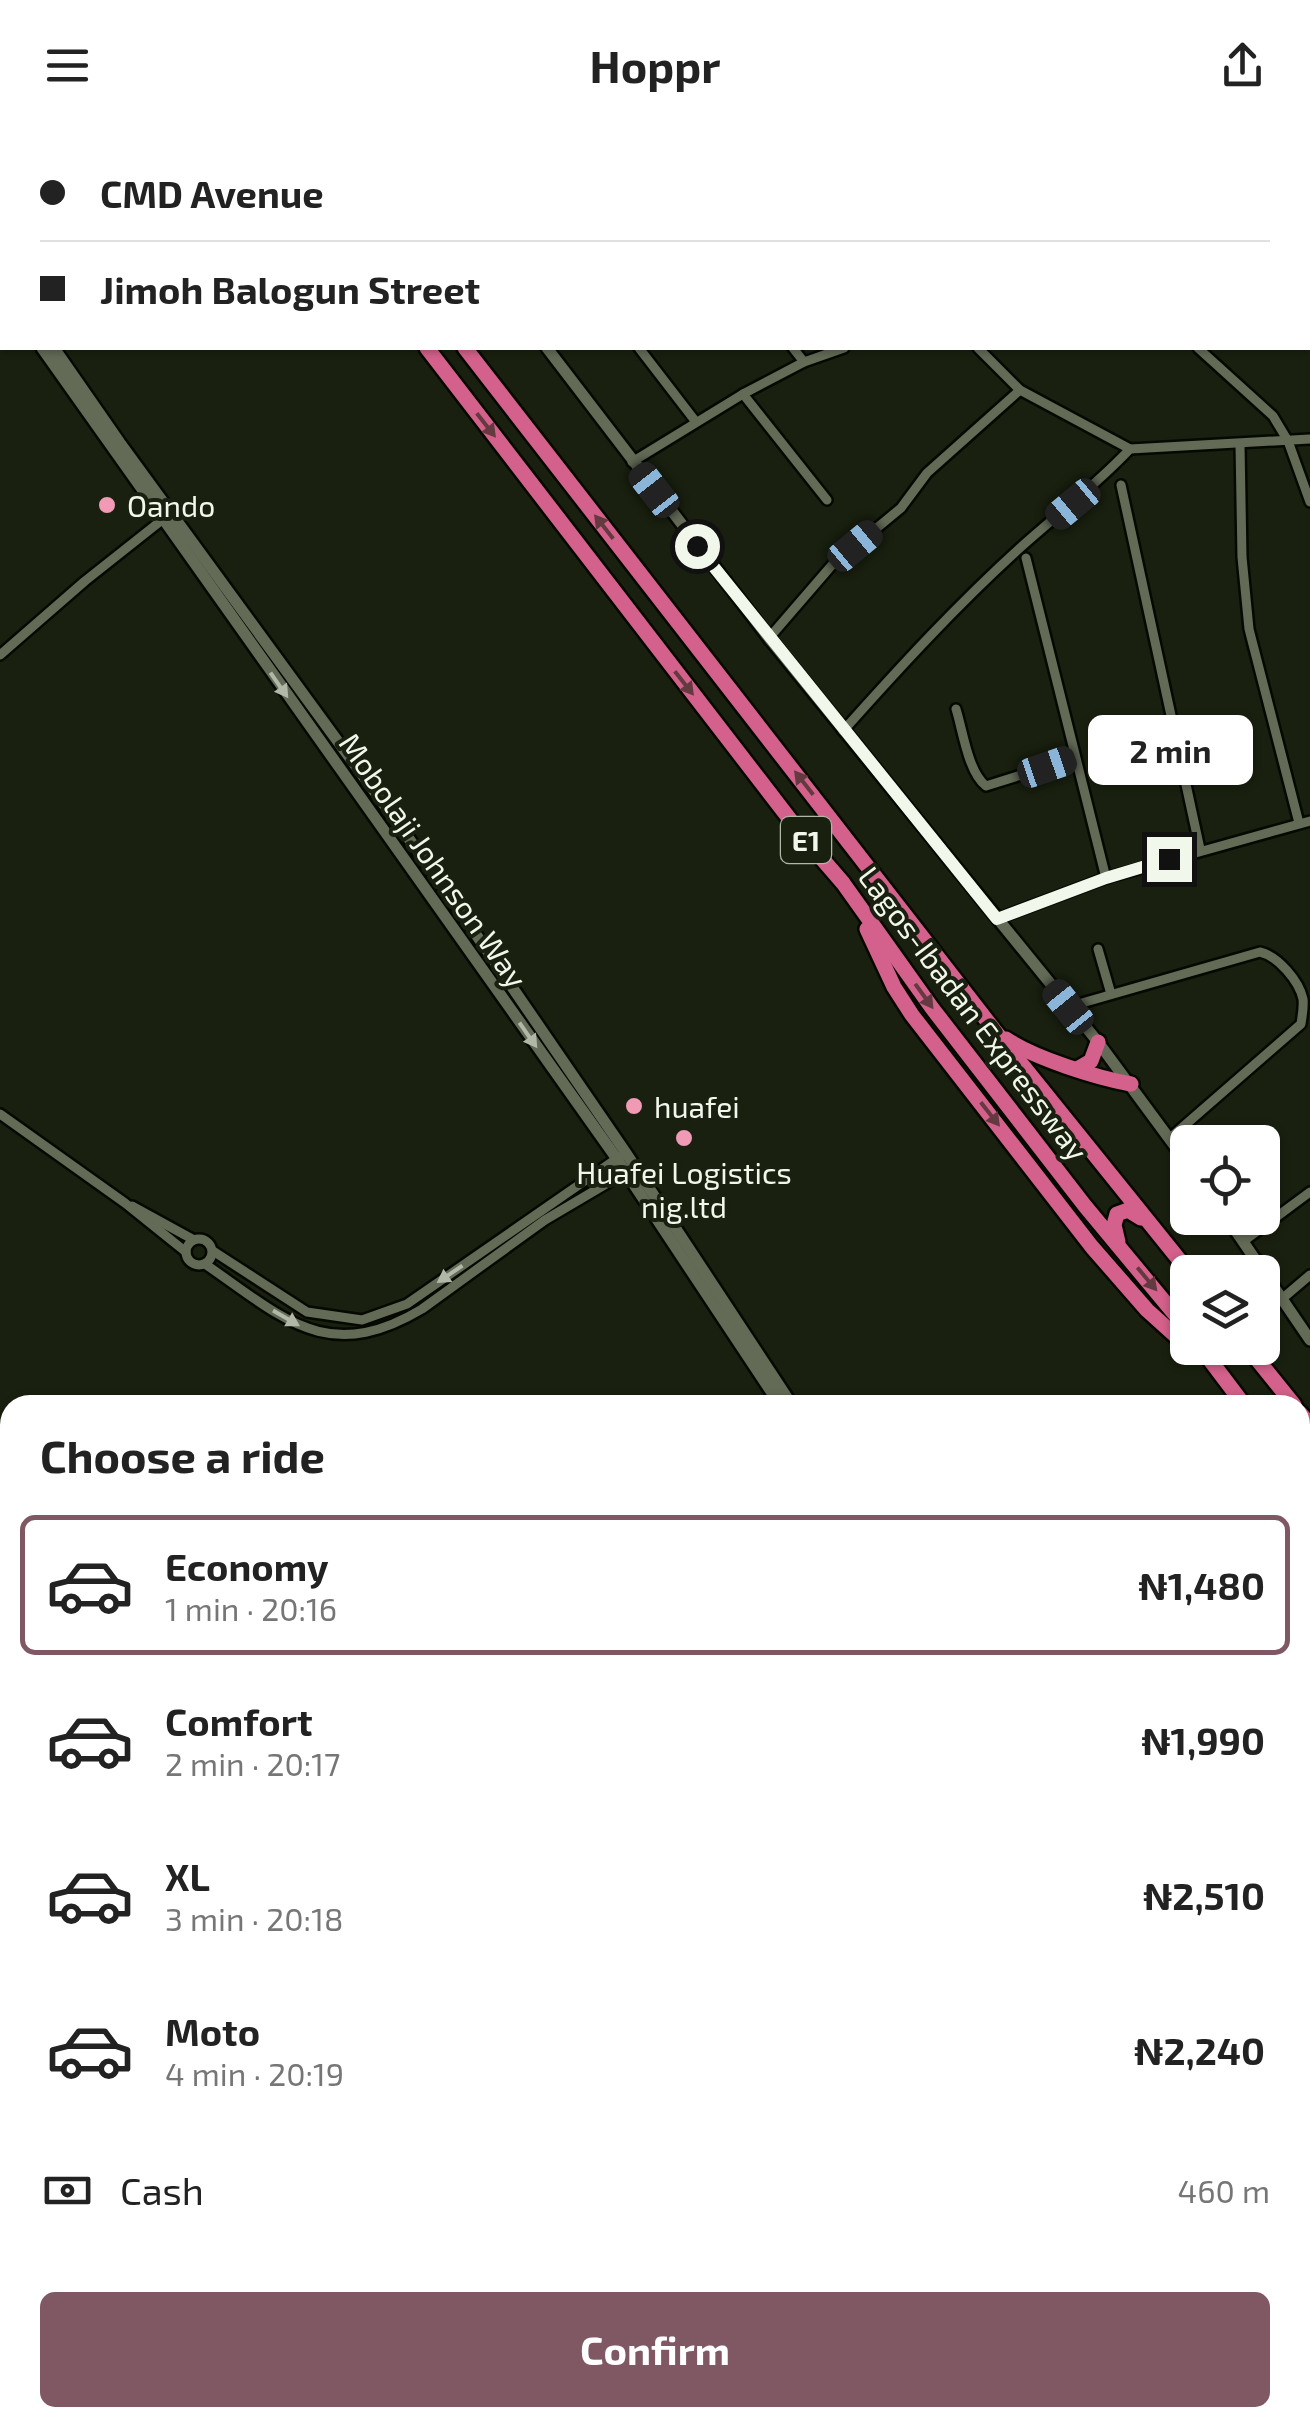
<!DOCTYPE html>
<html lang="en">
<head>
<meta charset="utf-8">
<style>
	body { margin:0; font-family:"Exo 2",sans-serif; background:#f6f6f6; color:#222; height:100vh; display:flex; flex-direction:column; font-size:38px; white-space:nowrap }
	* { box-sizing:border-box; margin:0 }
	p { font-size:32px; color:#767676 }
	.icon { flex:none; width:55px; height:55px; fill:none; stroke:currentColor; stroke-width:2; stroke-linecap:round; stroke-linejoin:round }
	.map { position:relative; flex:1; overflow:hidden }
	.details { position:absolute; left:0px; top:1265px; width:1310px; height:1032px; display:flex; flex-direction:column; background:#fff; border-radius:30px 30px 0 0; box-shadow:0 2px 8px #0004 }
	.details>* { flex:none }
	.guide { position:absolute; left:0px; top:0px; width:1310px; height:220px; box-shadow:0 2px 8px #0004; display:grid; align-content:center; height:220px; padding:0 40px; background:#fff }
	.buttons { position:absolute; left:1170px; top:995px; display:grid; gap:20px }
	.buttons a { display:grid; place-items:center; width:110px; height:110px; border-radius:15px; background:#fff; box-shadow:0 2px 8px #0004; font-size:50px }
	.end { position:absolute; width:45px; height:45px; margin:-22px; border:12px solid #f2f7eb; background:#111; box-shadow:0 0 0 5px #111 }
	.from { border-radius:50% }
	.bubble { position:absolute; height:70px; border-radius:15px; background:#fff; box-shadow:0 2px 8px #0004; font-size:32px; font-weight:700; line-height:70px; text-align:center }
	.car { position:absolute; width:30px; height:60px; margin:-30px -15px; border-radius:12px; box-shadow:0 0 8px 2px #0007; background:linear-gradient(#222 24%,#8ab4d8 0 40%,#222 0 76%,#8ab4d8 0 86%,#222 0) }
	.guide b { display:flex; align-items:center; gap:35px; height:95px; font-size:38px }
	.guide b+b { border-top:2px solid #e0e0e0 }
	.guide i { width:25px; height:25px; background:#222 }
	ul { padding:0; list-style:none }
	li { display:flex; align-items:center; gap:30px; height:140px; margin:0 20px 15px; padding:0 20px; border:5px solid transparent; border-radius:15px }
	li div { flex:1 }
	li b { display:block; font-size:38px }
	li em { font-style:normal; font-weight:700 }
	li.on { border-color:#7f5864 }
	li>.icon { width:90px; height:90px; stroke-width:1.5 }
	h2 { padding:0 40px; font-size:45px; line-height:120px }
	.pay { display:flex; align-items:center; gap:25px; height:110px; padding:0 40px; font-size:38px }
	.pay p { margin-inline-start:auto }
	.button { display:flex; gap:20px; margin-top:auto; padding:20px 40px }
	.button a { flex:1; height:115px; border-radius:15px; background:#7f5864; color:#fff; font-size:40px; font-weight:700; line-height:115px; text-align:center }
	header { display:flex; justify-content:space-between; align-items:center; height:130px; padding:0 40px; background:#fff; font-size:45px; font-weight:700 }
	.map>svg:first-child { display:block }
</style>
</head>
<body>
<header><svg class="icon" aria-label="menu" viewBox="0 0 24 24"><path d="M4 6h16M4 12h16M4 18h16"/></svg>Hoppr<svg class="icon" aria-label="share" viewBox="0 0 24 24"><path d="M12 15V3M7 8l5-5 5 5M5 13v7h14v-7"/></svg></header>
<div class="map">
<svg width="1310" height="2297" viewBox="0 0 1310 2297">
	<rect width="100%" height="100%" fill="#19200f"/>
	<!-- green -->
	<polygon fill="#4a1c2d" points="46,2288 159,2288 148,2297 43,2297"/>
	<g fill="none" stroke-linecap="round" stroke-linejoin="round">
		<!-- stream -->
		<polyline stroke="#4a6511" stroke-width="2.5" points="1211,2 1213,0"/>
		<!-- minor casing -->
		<g stroke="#050900" stroke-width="14">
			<g id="minor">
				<polyline points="618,0 621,2"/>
				<polyline points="768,0 770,2"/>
				<polyline points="818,0 819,2"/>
				<polyline points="943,0 943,2"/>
				<polyline points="1023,0 1023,2"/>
				<polyline points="1305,0 1310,6"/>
				<polyline points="463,2 467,0"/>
				<polyline points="499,2 502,0"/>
				<polyline points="1137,2 1137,0"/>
				<polyline points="1308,151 1310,150"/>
				<polyline points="1308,165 1310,168"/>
				<polyline points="639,218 696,292"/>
				<polyline points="793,218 804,232"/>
				<polyline points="978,218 1020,260 1130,319 1310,309"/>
				<polyline points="1198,218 1273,286 1288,311 1310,372"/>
				<polyline points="743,264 827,370"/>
				<polyline points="1240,315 1242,427 1249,499 1299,693"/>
				<polyline points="632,332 743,264 804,232 844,218"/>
				<polyline points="1121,355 1200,719"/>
				<polyline points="1026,428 1106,748"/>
				<polyline points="769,508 832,435 901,378 927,343 1020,260"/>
				<polyline points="0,525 85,451 162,390"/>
				<path d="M956 579C963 601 968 642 986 656L1075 628"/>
				<path d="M843 601C900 537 958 474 1021 417 1058 384 1096 355 1130 319"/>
				<polyline points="997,789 1106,748 1310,691"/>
				<polyline points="1098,819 1111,864"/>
				<path d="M1068 877 1260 822C1278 826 1299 851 1303 869 1304 878 1302 886 1301 894L1169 1009"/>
				<polyline points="0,984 125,1073 186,1122"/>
				<polyline points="132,1076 194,1110"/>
				<circle cx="199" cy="1122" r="13"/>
				<polyline points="1244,1111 1310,1062"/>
				<polyline points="213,1121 307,1182 362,1190 407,1174 622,1025"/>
				<path d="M205 1134C282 1187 327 1236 422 1179L545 1090 628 1041"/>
				<polyline points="1283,1168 1310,1145"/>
				<polyline points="167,2297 177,2288"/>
			</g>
		</g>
		<!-- tertiary casing -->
		<g stroke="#050900" stroke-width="16">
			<g id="tertiary">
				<polyline points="381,0 383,2"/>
				<polyline points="0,115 2,119"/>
				<polyline points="0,139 2,143"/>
				<polyline points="0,158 2,161"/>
				<polyline points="42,218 617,1029 780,1275"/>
				<polyline points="54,218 120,313 431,739 626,1023 792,1275"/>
				<polyline points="547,218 769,508 1098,912 1188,1034"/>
				<polyline points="1227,1088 1310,1210"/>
				<polyline points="0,1587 10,1588"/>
			</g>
		</g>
		<!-- secondary casing -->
		<g stroke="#050900" stroke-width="18">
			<g id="secondary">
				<polyline points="0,2081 10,2090"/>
				<polyline points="0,2099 10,2108"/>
				<polyline points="192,2288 202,2297"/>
				<polyline points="212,2288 222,2297"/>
			</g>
		</g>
		<!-- motorway casing -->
		<g stroke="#050900" stroke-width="20">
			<g id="motorway">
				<polyline points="259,0 261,2"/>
				<polyline points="295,0 297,2"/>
				<polyline points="427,218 805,709 843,753 932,878 1085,1076 1188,1200"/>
				<polyline points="465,218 995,901 1189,1142"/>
				<polyline points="867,799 894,857 912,885 1092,1117 1147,1180 1188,1217"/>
				<path d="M1006 909C1034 928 1097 948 1131 954"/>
				<polyline points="1079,938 1091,931 1098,912"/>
				<polyline points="1118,1112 1114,1095 1117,1084 1128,1080 1141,1088"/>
				<polyline points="1201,1218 1244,1275"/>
				<polyline points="1248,1218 1294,1275"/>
				<polyline points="1300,1283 1310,1295"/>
				<polyline points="1300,1346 1310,1358"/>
				<polyline points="1300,1374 1310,1406"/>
				<polyline points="1300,1463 1310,1447"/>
				<polyline points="1304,1476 1310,1471"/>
			</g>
		</g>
		<!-- minor -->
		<use href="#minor" stroke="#636b57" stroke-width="9"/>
		<!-- tertiary -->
		<use href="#tertiary" stroke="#636b57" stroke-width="11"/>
		<!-- secondary -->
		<use href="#secondary" stroke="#856867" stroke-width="12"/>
		<!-- motorway -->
		<use href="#motorway" stroke="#d4618b" stroke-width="15"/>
	</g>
	<!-- one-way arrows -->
	<defs><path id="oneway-solid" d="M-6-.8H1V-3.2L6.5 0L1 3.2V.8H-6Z" transform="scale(2.5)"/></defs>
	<g fill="#643a41">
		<use href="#oneway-solid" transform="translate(486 295) rotate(52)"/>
		<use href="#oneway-solid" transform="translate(604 397) rotate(-128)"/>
		<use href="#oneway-solid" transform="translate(684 553) rotate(52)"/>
		<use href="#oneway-solid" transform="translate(804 653) rotate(-128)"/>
		<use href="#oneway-solid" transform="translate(924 866) rotate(54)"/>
		<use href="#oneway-solid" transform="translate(990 984) rotate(52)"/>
		<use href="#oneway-solid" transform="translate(1147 1149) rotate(50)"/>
	</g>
	<g fill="#b2b8a8">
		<use href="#oneway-solid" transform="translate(279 555) rotate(55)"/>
		<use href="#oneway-solid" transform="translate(528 905) rotate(55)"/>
		<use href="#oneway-solid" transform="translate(450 1144) rotate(146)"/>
		<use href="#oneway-solid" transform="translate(286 1188) rotate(30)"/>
	</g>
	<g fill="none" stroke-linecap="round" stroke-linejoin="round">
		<!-- route -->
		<polyline stroke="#f2f7eb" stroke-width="12" points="697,416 997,789 1106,748 1169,729"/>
	</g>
	<!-- markers -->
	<g fill="#f09ab5" stroke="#19200f" stroke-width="4">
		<circle cx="107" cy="375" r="10"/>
		<circle cx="634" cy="976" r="10"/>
		<circle cx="684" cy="1008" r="10"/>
	</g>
	<g text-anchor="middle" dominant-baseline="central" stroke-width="8" stroke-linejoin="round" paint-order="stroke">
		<!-- shield labels -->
		<rect fill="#19200f" stroke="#b1b6a9" stroke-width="2.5" x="781" y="687" width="50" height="46" rx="8"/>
		<g font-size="28" font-weight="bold" fill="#f2f7eb">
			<text x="806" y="710">E1</text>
		</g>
		<!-- poi labels -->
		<g font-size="30" fill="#f2f7eb" stroke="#19200f" text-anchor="start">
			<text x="127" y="375">Oando</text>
			<text x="654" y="976">huafei</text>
			<text x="684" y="1042" text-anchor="middle">Huafei Logistics<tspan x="684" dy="34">nig.ltd</tspan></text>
		</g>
		<!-- street labels -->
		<g font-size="30" fill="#f2f7eb" stroke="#19200f">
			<text transform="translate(434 730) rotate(55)">Mobolaji Johnson Way</text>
			<text transform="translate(974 883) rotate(53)">Lagos-Ibadan Expressway</text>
		</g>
	</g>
</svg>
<div class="buttons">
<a><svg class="icon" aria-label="locate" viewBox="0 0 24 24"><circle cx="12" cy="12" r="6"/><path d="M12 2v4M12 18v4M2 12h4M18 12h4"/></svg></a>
<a><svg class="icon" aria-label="layers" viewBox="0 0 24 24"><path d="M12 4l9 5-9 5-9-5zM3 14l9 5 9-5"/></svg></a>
</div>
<i class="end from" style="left:697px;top:416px"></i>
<i class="end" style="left:1169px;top:729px"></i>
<div class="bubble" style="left:1088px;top:585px;width:165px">2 min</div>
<i class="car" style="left:654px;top:360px;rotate:322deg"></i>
<i class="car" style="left:1073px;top:374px;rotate:230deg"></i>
<i class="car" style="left:855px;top:416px;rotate:50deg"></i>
<i class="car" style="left:1047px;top:637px;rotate:71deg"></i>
<i class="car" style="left:1068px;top:877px;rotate:321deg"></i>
<div class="guide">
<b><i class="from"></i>CMD Avenue</b>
<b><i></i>Jimoh Balogun Street</b>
</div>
<section class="details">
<h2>Choose a ride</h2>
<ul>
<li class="on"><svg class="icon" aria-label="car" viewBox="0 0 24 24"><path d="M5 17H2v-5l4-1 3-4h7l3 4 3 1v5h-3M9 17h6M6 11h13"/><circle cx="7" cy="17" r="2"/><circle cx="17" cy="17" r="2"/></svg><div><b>Economy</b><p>1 min · 20:16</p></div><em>₦1,480</em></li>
<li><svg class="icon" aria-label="car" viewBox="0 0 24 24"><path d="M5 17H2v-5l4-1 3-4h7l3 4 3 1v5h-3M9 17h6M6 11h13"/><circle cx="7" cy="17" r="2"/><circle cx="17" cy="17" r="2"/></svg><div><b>Comfort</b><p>2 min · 20:17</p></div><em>₦1,990</em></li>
<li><svg class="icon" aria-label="car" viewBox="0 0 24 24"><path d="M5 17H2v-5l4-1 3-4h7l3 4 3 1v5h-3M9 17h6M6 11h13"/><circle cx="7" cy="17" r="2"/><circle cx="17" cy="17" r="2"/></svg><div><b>XL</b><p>3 min · 20:18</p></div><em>₦2,510</em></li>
<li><svg class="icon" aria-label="car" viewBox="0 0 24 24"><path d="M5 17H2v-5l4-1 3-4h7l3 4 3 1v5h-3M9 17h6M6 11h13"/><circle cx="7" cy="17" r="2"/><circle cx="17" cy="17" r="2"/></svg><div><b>Moto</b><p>4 min · 20:19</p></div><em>₦2,240</em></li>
</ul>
<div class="pay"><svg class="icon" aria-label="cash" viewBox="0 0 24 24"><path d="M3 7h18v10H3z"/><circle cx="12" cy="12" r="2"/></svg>Cash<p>460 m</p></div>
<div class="button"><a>Confirm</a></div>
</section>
</div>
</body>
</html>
